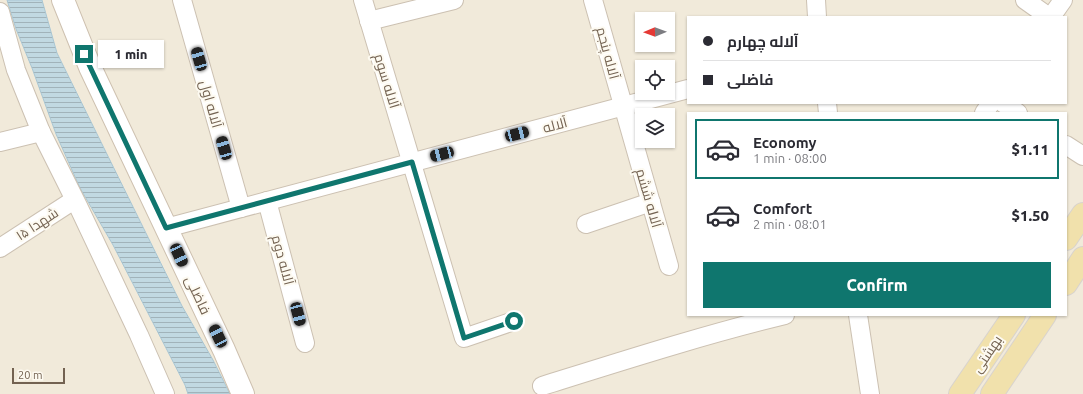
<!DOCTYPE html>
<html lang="en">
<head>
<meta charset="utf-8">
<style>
	body { margin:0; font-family:Ubuntu,Cairo,sans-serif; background:#f2f2f3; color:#2b2b33; height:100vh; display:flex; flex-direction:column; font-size:15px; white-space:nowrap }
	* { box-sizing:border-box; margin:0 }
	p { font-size:13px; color:#7c7c81 }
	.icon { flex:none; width:22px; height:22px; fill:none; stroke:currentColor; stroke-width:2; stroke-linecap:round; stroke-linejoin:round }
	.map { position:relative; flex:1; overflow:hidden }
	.panel { position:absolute; left:687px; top:112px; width:380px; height:204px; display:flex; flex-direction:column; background:#fff; border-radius:0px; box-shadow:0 1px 3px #0004 }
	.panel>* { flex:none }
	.banner { position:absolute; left:687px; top:16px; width:380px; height:88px; border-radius:0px; box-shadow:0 1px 3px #0004; display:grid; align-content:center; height:88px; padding:0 16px; background:#fff }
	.needle { width:26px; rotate:269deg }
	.fabs { position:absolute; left:635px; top:12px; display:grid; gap:8px }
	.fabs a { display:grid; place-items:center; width:40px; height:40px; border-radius:0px; background:#fff; box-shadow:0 1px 3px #0004; font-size:20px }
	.scale { position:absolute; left:12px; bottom:10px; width:53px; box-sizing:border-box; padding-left:4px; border:2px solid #736251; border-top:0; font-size:11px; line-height:14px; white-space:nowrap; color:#736251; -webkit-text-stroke:3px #fdfaf1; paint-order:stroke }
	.end { position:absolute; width:18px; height:18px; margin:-9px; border:5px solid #0f766e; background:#fff; box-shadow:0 0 0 2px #fff }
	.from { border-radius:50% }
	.bubble { position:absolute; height:28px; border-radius:0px; background:#fff; box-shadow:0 1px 3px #0004; font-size:13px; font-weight:800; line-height:28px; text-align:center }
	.car { position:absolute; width:12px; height:24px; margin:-12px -6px; border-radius:5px; box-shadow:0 0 3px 1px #0007; background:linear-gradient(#222 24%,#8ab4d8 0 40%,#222 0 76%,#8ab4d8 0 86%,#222 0) }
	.banner b { display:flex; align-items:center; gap:14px; height:38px; font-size:15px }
	.banner b+b { border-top:1px solid #e1e1e2 }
	.banner i { width:10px; height:10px; background:#2b2b33 }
	ul { padding:7px 0 0; list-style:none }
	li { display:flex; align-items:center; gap:12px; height:60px; margin:0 8px 6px; padding:0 8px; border:2px solid transparent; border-radius:0px }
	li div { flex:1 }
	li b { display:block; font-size:15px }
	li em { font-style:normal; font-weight:800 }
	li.selected { border-color:#0f766e }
	li>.icon { width:36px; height:36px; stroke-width:1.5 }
	.button { display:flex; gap:8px; margin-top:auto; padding:8px 16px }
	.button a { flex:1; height:46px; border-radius:0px; background:#0f766e; color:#fff; font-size:16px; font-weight:800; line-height:46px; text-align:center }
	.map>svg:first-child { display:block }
</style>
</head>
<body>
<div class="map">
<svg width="1083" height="394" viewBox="0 0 1083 394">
	<defs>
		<pattern id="water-rules" width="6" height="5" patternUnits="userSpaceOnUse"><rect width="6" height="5" fill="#c1d9e2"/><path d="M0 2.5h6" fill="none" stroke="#a1b3ba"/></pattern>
	</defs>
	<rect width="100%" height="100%" fill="#faf7eb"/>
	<!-- residential -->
	<path fill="#f1eada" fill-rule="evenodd" d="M0 0H1083V394H0ZM688 17H1066V103H688ZM642 19H668V45H642ZM642 67H668V93H642ZM688 113H1066V315H688ZM642 115H668V141H642Z"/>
	<!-- water -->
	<polygon fill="url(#water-rules)" stroke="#a9c6d3" points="7,0 42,0 57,53 182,306 213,360 230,394 188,394 185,385 113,245 80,188 56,134 32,68 16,29"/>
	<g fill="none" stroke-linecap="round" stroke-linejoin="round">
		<!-- street casing -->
		<g stroke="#ccc1b2" stroke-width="20">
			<g id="street">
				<polyline points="182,0 241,208"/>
				<polyline points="363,0 464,338 514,321"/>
				<polyline points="593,0 669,266"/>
				<polyline points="816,0 817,17"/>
				<polyline points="1025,0 1049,17"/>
				<polyline points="0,12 16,70 41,132 79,208 139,335 165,394"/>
				<polyline points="1051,17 1063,0"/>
				<polyline points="369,21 454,0"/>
				<polyline points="827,103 828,113"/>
				<polyline points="1003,103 1018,113"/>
				<polyline points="984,113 991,103"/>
				<polyline points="0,142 41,132"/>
				<polyline points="1066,145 1083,156"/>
				<polyline points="267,201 305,343"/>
				<polyline points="586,224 651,202"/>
				<polyline points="166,228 688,89"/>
				<polyline points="0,248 74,200"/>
				<polyline points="858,315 870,394"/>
				<path d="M542 386C622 361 703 335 785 315"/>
			</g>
		</g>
		<!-- secondary casing -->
		<g stroke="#cec1b0" stroke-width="24">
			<polyline id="secondary" points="63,0 90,67 224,350 243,394"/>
		</g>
		<!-- primary casing -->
		<g stroke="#d8d3ce" stroke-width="24">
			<g id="primary">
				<polyline points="1066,239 1083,214"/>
				<polyline points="1066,284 1083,258"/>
				<polyline points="960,394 1014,315"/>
				<polyline points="992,394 1045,315"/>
			</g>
		</g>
		<!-- street -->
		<use href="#street" stroke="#fff" stroke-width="18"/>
		<!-- secondary -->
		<use href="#secondary" stroke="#fff" stroke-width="22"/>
		<!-- primary -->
		<use href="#primary" stroke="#f1e1ac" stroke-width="22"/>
	</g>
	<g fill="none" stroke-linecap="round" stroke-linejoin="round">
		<!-- route -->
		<polyline stroke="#0f766e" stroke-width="5" points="84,54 166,228 412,162 464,338 514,321"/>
	</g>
	<g text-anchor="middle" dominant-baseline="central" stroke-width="4" stroke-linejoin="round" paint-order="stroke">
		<!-- street labels -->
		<g font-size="14" fill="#736251" stroke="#fdfaf1">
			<text transform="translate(608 53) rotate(75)">آلاله پنجم</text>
			<text transform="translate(387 81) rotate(73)">آلاله سوم</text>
			<text transform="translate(211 104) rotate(74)">آلاله اول</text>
			<text transform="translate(555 125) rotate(-15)">آلاله</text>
			<text transform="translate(649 198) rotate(74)">آلاله ششم</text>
			<text transform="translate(37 224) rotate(-33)">شهدا ۱۵</text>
			<text transform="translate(283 260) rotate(75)">آلاله دوم</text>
			<text transform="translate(198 295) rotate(65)">فاضلی</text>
			<text transform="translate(987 354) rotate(-56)">بهشتی</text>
		</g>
	</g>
</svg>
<div class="fabs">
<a><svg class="needle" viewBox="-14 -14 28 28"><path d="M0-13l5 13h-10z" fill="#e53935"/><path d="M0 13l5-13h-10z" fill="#7c7c81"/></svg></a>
<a><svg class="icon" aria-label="locate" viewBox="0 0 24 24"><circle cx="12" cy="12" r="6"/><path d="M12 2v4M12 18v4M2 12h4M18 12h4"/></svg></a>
<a><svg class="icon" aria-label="layers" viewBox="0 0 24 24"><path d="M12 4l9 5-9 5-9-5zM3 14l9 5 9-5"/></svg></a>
</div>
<div class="scale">20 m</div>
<i class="end from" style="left:514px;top:321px"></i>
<i class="end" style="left:84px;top:54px"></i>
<div class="bubble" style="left:98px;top:40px;width:66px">1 min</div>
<i class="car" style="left:199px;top:59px;rotate:344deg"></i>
<i class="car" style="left:517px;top:134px;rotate:75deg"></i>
<i class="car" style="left:224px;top:148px;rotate:344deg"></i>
<i class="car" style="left:442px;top:154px;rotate:255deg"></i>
<i class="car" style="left:179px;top:255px;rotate:155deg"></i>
<i class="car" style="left:298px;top:314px;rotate:165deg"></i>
<i class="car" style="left:218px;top:336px;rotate:334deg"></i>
<div class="banner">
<b><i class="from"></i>آلاله چهارم</b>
<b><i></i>فاضلی</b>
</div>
<section class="panel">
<ul>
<li class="selected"><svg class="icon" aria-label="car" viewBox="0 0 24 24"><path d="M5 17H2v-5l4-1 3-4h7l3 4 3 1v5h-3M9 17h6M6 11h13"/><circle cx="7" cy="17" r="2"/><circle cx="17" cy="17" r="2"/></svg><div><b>Economy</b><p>1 min · 08:00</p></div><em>$1.11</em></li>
<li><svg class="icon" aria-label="car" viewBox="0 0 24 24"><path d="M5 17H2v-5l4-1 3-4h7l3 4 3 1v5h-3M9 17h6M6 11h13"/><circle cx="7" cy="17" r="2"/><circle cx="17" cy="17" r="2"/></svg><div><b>Comfort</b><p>2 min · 08:01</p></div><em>$1.50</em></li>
</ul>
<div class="button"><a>Confirm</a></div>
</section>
</div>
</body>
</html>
